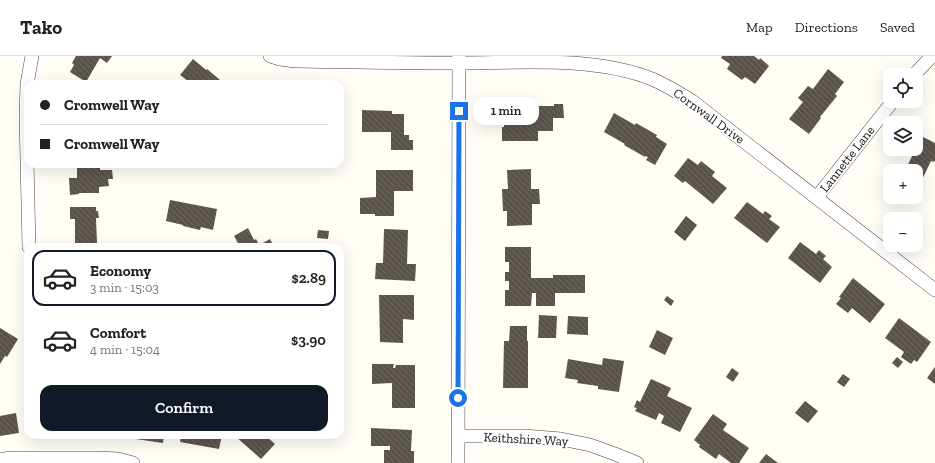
<!DOCTYPE html>
<html lang="en">
<head>
<meta charset="utf-8">
<style>
	body { margin:0; font-family:"Zilla Slab",serif; background:#f6f6f6; color:#222; height:100vh; display:flex; flex-direction:column; font-size:15px; white-space:nowrap }
	* { box-sizing:border-box; margin:0 }
	p { font-size:13px; color:#767676 }
	.icon { flex:none; width:22px; height:22px; fill:none; stroke:currentColor; stroke-width:2; stroke-linecap:round; stroke-linejoin:round }
	.map { position:relative; flex:1; overflow:hidden }
	.sheet { position:absolute; left:24px; top:187px; width:320px; height:196px; display:flex; flex-direction:column; background:#fff; border-radius:12px; box-shadow:0 4px 16px #0002 }
	.sheet>* { flex:none }
	.guide { position:absolute; left:24px; top:24px; width:320px; height:88px; border-radius:12px; box-shadow:0 4px 16px #0002; display:grid; align-content:center; height:88px; padding:0 16px; background:#fff }
	.fabs { position:absolute; left:883px; top:12px; display:grid; gap:8px }
	.fabs a { display:grid; place-items:center; width:40px; height:40px; border-radius:8px; background:#fff; box-shadow:0 4px 16px #0002; font-size:20px }
	.end { position:absolute; width:18px; height:18px; margin:-9px; border:5px solid #1a73e8; background:#fff; box-shadow:0 0 0 2px #fff }
	.from { border-radius:50% }
	.bubble { position:absolute; height:28px; border-radius:12px; background:#fff; box-shadow:0 4px 16px #0002; font-size:13px; font-weight:600; line-height:28px; text-align:center }
	.guide b { display:flex; align-items:center; gap:14px; height:38px; font-size:15px }
	.guide b+b { border-top:1px solid #e0e0e0 }
	.guide i { width:10px; height:10px; background:#222 }
	ul { padding:7px 0 0; list-style:none }
	li { display:flex; align-items:center; gap:12px; height:56px; margin:0 8px 6px; padding:0 8px; border:2px solid transparent; border-radius:12px }
	li div { flex:1 }
	li b { display:block; font-size:15px }
	li em { font-style:normal; font-weight:600 }
	li.active { border-color:#111827 }
	li>.icon { width:36px; height:36px; stroke-width:1.5 }
	.cta { display:flex; gap:8px; margin-top:auto; padding:8px 16px }
	.cta a { flex:1; height:46px; border-radius:12px; background:#111827; color:#fff; font-size:16px; font-weight:600; line-height:46px; text-align:center }
	header { display:flex; align-items:center; gap:24px; box-sizing:border-box; height:56px; padding:0 20px; background:#fff; border-bottom:1px solid #e0e0e0 }
	header strong { font-size:19px }
	nav { display:flex; gap:22px; margin-inline-start:auto; font-size:14px }
	.map>svg:first-child { display:block }
</style>
</head>
<body>
<header>
<strong>Tako</strong>
<nav><a>Map</a><a>Directions</a><a>Saved</a></nav>
</header>
<div class="map">
<svg width="935" height="407" viewBox="0 0 935 407">
	<defs>
		<pattern id="building-back-hatch" width="6" height="6" patternUnits="userSpaceOnUse"><rect width="6" height="6" fill="#5a524d"/><path d="M-1 5l2 2M0 0l6 6M5-1l2 2" fill="none" stroke="#6d6662"/></pattern>
	</defs>
	<rect width="100%" height="100%" fill="#fffdf5"/>
	<!-- building -->
	<g fill="url(#building-back-hatch)">
		<polygon points="76,0 112,0 107,7 100,2 86,26 70,16 74,9 72,7"/>
		<polygon points="722,0 754,0 759,4 760,2 769,10 755,28 745,21 742,24 727,13 730,8 721,2"/>
		<polygon points="193,3 206,14 207,13 220,24 219,26 221,28 192,28 180,19"/>
		<polygon points="828,13 844,26 835,38 837,40 820,61 821,62 809,78 789,63 803,46 798,42 808,30 813,33"/>
		<polygon points="554,48 563,48 564,62 553,62 553,75 538,75 538,85 502,85 502,71 504,71 504,54 536,54 536,50 554,50"/>
		<polygon points="362,54 392,55 392,58 404,58 404,79 409,79 409,84 413,84 413,94 391,94 391,76 362,76"/>
		<polygon points="614,57 635,69 636,67 657,79 656,81 667,88 655,109 646,104 648,101 645,100 645,101 624,89 625,88 604,76"/>
		<polygon points="919,79 935,87 935,104 934,106 931,105 917,134 916,133 916,115 905,115 914,96 911,94 912,93 916,93 916,85"/>
		<polygon points="688,102 698,109 701,105 715,116 712,120 727,132 713,148 685,125 683,127 674,120"/>
		<polygon points="77,108 100,108 100,114 112,114 113,123 108,123 109,130 99,131 99,137 79,137 79,138 70,139 69,122 77,122"/>
		<polygon points="531,113 531,133 539,133 540,148 532,148 532,169 507,170 507,155 503,155 502,133 508,133 507,114"/>
		<polygon points="376,114 413,114 413,135 394,135 394,160 375,160 375,158 360,158 360,142 376,141"/>
		<polygon points="170,144 217,153 213,174 201,171 200,174 183,170 183,169 166,165"/>
		<polygon points="747,146 763,158 765,155 772,160 769,163 780,171 767,187 734,162"/>
		<polygon points="70,151 96,151 96,155 98,155 99,162 96,162 97,187 98,187 99,191 75,191 75,163 70,163"/>
		<polygon points="686,160 697,169 685,185 674,176"/>
		<polygon points="248,172 254,184 256,183 259,189 270,183 274,191 240,191 234,180"/>
		<polygon points="384,173 408,174 407,208 416,208 415,225 375,223 376,207 383,207"/>
		<polygon points="318,174 329,175 328,183 317,182"/>
		<polygon points="800,186 816,198 819,194 826,200 823,203 832,211 820,227 788,202"/>
		<polygon points="505,191 531,191 531,222 553,222 553,219 585,219 585,237 555,237 555,250 536,250 536,237 532,237 531,250 505,250 505,234 509,234 509,225 505,225 505,216 509,216 509,206 505,206"/>
		<polygon points="853,222 885,248 870,267 852,252 848,257 836,248 841,242 839,241"/>
		<polygon points="379,239 414,239 414,264 403,263 403,287 380,286"/>
		<polygon points="667,240 674,245 671,250 664,244"/>
		<polygon points="539,259 557,260 556,282 538,282"/>
		<polygon points="568,260 588,261 588,279 567,278"/>
		<polygon points="899,262 931,286 917,306 914,304 911,308 901,301 904,296 885,282"/>
		<polygon points="510,270 527,270 527,285 528,285 528,332 503,332 504,285 509,285"/>
		<polygon points="0,272 18,283 7,301 5,300 0,308"/>
		<polygon points="657,274 673,282 665,299 649,291"/>
		<polygon points="897,301 903,306 898,312 892,307"/>
		<polygon points="603,302 624,305 619,336 598,333 598,330 577,327 578,324 565,322 568,303 602,309"/>
		<polygon points="372,308 394,308 393,312 395,312 396,309 415,309 415,352 392,352 392,327 372,328"/>
		<polygon points="935,311 935,328 927,322"/>
		<polygon points="732,312 739,317 733,326 726,321"/>
		<polygon points="843,318 850,323 844,331 837,326"/>
		<polygon points="651,323 671,332 667,340 692,352 680,376 661,367 664,360 659,357 656,364 635,355 637,352 634,351 637,344 640,346"/>
		<polygon points="805,345 818,355 808,367 795,357"/>
		<polygon points="16,357 19,377 0,380 0,360"/>
		<polygon points="713,358 727,368 723,374 749,392 739,407 731,407 719,398 716,403 699,391 700,389 694,384"/>
		<polygon points="371,372 412,374 411,395 414,395 414,407 384,407 384,394 390,394 390,390 371,390"/>
		<polygon points="122,379 164,379 163,387 122,381"/>
		<polygon points="181,379 222,379 219,393 180,386"/>
		<polygon points="237,379 265,379 275,388 261,403 236,381"/>
		<polygon points="766,398 778,407 759,407"/>
	</g>
	<g fill="none" stroke-linecap="round" stroke-linejoin="round">
		<!-- minor casing -->
		<g stroke="#444" stroke-width="14">
			<g id="minor">
				<path d="M270 0 280 3 295 5C350 6 404 7 459 7 522 7 593 0 652 23 666 29 679 37 692 45L935 234"/>
				<polyline points="914,19 932,0"/>
				<polyline points="817,141 893,45"/>
				<polyline points="29,191 26,60 27,28 32,0"/>
				<polyline points="459,380 524,380 561,383 590,389 615,398 637,407"/>
				<polyline points="0,404 9,402 98,402 118,403 133,407"/>
				<polyline points="458,407 459,0"/>
			</g>
		</g>
		<!-- minor -->
		<use href="#minor" stroke="#fff" stroke-width="13"/>
	</g>
	<g fill="none" stroke-linecap="round" stroke-linejoin="round">
		<!-- route -->
		<polyline stroke="#1a73e8" stroke-width="5" points="458,342 459,55"/>
	</g>
	<g text-anchor="middle" dominant-baseline="central" stroke-width="4" stroke-linejoin="round" paint-order="stroke">
		<!-- street labels -->
		<g font-size="13" fill="#111" stroke="#fff">
			<text transform="translate(709 60) rotate(36)">Cornwall Drive</text>
			<text transform="translate(847 103) rotate(-52)">Lannette Lane</text>
			<text transform="translate(526 383) rotate(3)">Keithshire Way</text>
		</g>
	</g>
</svg>
<div class="fabs">
<a><svg class="icon" aria-label="locate" viewBox="0 0 24 24"><circle cx="12" cy="12" r="6"/><path d="M12 2v4M12 18v4M2 12h4M18 12h4"/></svg></a>
<a><svg class="icon" aria-label="layers" viewBox="0 0 24 24"><path d="M12 4l9 5-9 5-9-5zM3 14l9 5 9-5"/></svg></a>
<a>+</a>
<a>−</a>
</div>
<i class="end from" style="left:458px;top:342px"></i>
<i class="end" style="left:459px;top:55px"></i>
<div class="bubble" style="left:473px;top:41px;width:66px">1 min</div>
<div class="guide">
<b><i class="from"></i>Cromwell Way</b>
<b><i></i>Cromwell Way</b>
</div>
<section class="sheet">
<ul>
<li class="active"><svg class="icon" aria-label="car" viewBox="0 0 24 24"><path d="M5 17H2v-5l4-1 3-4h7l3 4 3 1v5h-3M9 17h6M6 11h13"/><circle cx="7" cy="17" r="2"/><circle cx="17" cy="17" r="2"/></svg><div><b>Economy</b><p>3 min · 15:03</p></div><em>$2.89</em></li>
<li><svg class="icon" aria-label="car" viewBox="0 0 24 24"><path d="M5 17H2v-5l4-1 3-4h7l3 4 3 1v5h-3M9 17h6M6 11h13"/><circle cx="7" cy="17" r="2"/><circle cx="17" cy="17" r="2"/></svg><div><b>Comfort</b><p>4 min · 15:04</p></div><em>$3.90</em></li>
</ul>
<div class="cta"><a>Confirm</a></div>
</section>
</div>
</body>
</html>
